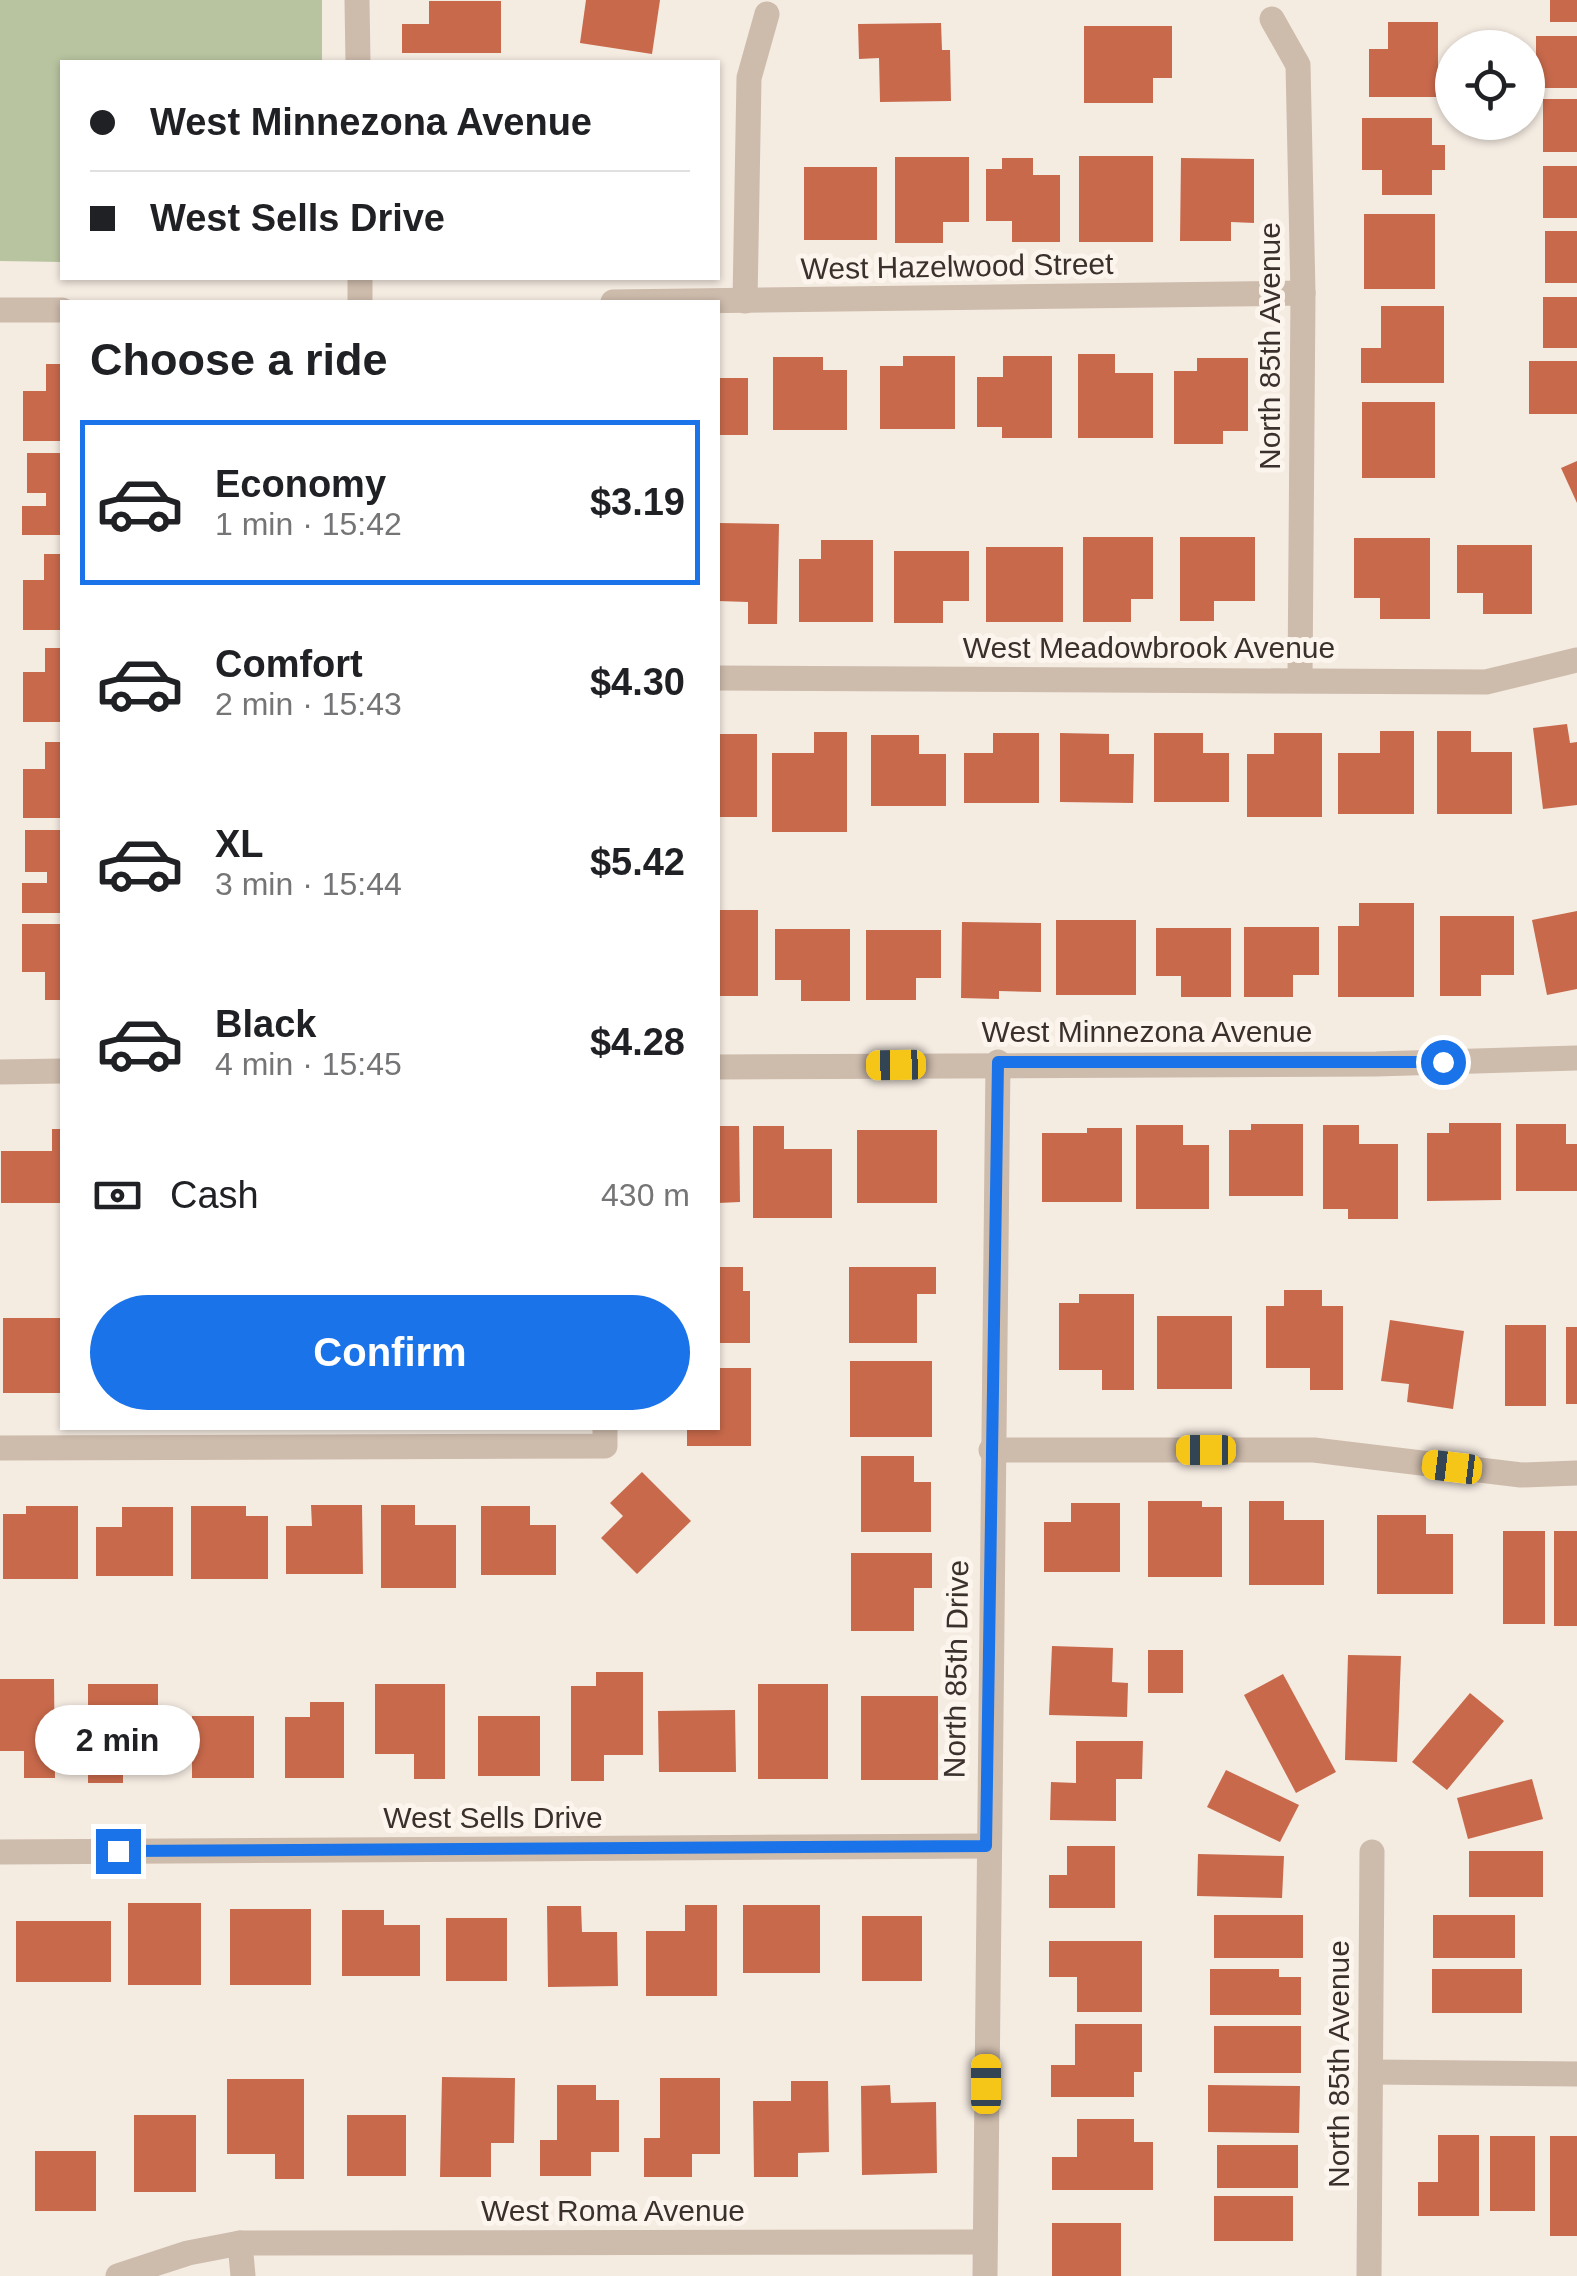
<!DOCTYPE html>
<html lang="en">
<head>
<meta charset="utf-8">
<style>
	body { margin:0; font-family:Helvetica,sans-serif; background:#f6f6f6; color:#202124; height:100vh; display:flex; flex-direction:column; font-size:38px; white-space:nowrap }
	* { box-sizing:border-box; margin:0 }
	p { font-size:32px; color:#757577 }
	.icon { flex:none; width:55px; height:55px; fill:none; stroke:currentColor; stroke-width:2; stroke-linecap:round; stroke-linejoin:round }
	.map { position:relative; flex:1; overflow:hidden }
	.sheet { position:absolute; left:60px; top:300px; width:660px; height:1130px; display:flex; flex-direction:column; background:#fff; border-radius:0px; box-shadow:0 2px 8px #0004 }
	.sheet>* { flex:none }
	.guide { position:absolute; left:60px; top:60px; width:660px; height:220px; border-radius:0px; box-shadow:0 2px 8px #0004; display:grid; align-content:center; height:220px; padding:0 30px; background:#fff }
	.buttons { position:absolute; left:1435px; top:30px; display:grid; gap:20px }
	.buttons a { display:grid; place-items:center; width:110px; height:110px; border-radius:50%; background:#fff; box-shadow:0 2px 8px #0004; font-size:50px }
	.end { position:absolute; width:45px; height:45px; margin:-22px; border:12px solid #1a73e8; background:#fff; box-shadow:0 0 0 5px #fff }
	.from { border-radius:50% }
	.bubble { position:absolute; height:70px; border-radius:35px; background:#fff; box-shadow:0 2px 8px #0004; font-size:32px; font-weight:800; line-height:70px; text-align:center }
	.car { position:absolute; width:30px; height:60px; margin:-30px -15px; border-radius:12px; box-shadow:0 0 8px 2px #0007; background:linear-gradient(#f5c518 24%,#345 0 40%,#f5c518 0 76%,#345 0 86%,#f5c518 0) }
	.guide b { display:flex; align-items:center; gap:35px; height:95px; font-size:38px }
	.guide b+b { border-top:2px solid #e0e0e0 }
	.guide i { width:25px; height:25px; background:#202124 }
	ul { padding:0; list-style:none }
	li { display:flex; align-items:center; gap:30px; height:165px; margin:0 20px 15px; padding:0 10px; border:5px solid transparent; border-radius:0px }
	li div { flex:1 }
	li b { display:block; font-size:38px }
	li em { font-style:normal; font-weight:800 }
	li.selected { border-color:#1a73e8 }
	li>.icon { width:90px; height:90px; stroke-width:1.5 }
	h2 { padding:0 30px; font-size:45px; line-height:120px }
	.pay { display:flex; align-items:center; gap:25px; height:110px; padding:0 30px; font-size:38px }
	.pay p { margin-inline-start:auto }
	.button { display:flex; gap:20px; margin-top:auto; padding:20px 30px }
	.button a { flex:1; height:115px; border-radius:60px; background:#1a73e8; color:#fff; font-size:40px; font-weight:800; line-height:115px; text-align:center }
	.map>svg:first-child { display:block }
</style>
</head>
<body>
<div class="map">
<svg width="1577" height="2276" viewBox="0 0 1577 2276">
	<rect width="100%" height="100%" fill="#f4ebe1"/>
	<!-- green -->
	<polygon fill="#b8c4a0" points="0,0 322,0 322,62 62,62 62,262 0,261"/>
	<!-- building -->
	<g fill="#c8694b">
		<polygon points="586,0 660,0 652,54 580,43"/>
		<rect x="1550" y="0" width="27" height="22"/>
		<polygon points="429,1 501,1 501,53 402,53 402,24 429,24"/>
		<polygon points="1388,22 1438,22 1438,97 1369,97 1369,49 1388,49"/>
		<polygon points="941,23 942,50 950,50 951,101 880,102 879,58 859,59 858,24"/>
		<polygon points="1084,26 1172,26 1172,78 1153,78 1153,103 1084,103"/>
		<rect x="1536" y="36" width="41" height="52"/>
		<rect x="1543" y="99" width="34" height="53"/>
		<polygon points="1362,118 1432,118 1432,145 1445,145 1445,170 1432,170 1432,195 1382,195 1382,170 1362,170"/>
		<rect x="1079" y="156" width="74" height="86"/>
		<polygon points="895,157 969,157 969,222 943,222 943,243 895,243"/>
		<polygon points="1002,158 1033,158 1033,175 1060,175 1060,242 1012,242 1012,221 986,221 986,169 1002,169"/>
		<polygon points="1181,158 1254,159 1254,223 1231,222 1231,241 1180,241"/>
		<rect x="1543" y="166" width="34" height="52"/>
		<rect x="804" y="167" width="73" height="73"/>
		<rect x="1364" y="214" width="71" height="75"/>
		<rect x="1545" y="231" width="32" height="52"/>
		<rect x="1543" y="297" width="34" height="51"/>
		<polygon points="1381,306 1444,306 1444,383 1361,383 1361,348 1381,348"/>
		<polygon points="1078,354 1115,354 1115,373 1153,373 1153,438 1078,438"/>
		<polygon points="903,356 955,356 955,429 880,429 880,366 903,366"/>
		<polygon points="1003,356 1052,356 1052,438 1002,438 1002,427 977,427 977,377 1003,377"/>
		<polygon points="773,357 823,357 823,370 847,370 847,430 773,430"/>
		<polygon points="1197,358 1248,358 1248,431 1223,431 1223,444 1174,444 1174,371 1197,371"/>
		<rect x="1529" y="361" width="48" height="53"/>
		<polygon points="46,364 62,364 62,441 23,441 23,391 46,391"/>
		<rect x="718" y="378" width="30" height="57"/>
		<rect x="1362" y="402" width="73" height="76"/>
		<polygon points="27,453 62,453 62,535 22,535 22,506 46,506 46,493 27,493"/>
		<polygon points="1577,461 1577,503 1561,468"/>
		<polygon points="718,523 779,524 777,624 748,624 748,602 718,601"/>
		<polygon points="1083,537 1153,537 1153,599 1131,599 1131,622 1083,622"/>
		<polygon points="1180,537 1255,537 1255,601 1214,601 1214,621 1180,621"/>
		<polygon points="1354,538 1430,538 1430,619 1380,619 1380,598 1354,598"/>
		<polygon points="821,540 873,540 873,622 799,622 799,559 821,559"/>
		<polygon points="1457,545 1532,545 1532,614 1483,614 1483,593 1457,593"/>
		<rect x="986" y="547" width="77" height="75"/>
		<polygon points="894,551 969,551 969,601 943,601 943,623 894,623"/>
		<polygon points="44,554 62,554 62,630 23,630 23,580 44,580"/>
		<polygon points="45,648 62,648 62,722 23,722 23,672 45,672"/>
		<polygon points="1567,724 1570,743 1577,742 1577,805 1543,809 1533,728"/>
		<polygon points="1380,731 1414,731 1414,814 1338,814 1338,753 1380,753"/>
		<polygon points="1437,731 1471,731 1471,752 1512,752 1512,814 1437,814"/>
		<polygon points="814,732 847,732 847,832 772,832 772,753 814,753"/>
		<polygon points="993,733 1039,733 1039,803 964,803 964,753 993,753"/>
		<polygon points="1060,733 1109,734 1109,754 1134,754 1133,803 1060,802"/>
		<polygon points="1154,733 1203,733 1203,753 1229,753 1229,802 1154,802"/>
		<polygon points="1274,733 1322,733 1322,817 1247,817 1247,754 1274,754"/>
		<rect x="718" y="734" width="39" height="83"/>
		<polygon points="871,735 919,735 919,754 946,754 946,806 871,806"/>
		<polygon points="45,742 62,742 62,818 23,818 23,769 45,769"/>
		<polygon points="25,830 62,830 62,913 22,913 22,883 47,883 47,872 25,872"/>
		<polygon points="1359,903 1414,903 1414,997 1338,997 1338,926 1359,926"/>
		<rect x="718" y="910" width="40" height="86"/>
		<polygon points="1577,911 1577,989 1547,995 1532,920"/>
		<polygon points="1440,916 1514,916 1514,975 1481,975 1481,996 1440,996"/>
		<rect x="1056" y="920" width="80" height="75"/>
		<polygon points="962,922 1041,923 1041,992 999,991 999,999 961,998"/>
		<polygon points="22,924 62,924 62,1000 45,1000 45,972 22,972"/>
		<polygon points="1244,927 1319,927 1319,975 1293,975 1293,997 1244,997"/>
		<polygon points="1156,928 1231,928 1231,997 1181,997 1181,976 1156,976"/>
		<polygon points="775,929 850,929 850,1001 801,1001 801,980 775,980"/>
		<polygon points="866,930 941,930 941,978 916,978 916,1000 866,1000"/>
		<polygon points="1449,1123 1501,1123 1501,1200 1427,1201 1427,1133 1449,1133"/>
		<polygon points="1251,1124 1303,1124 1303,1196 1229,1196 1229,1130 1251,1130"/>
		<polygon points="1516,1124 1566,1124 1566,1144 1577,1144 1577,1191 1516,1191"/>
		<polygon points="1136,1125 1183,1125 1183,1145 1209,1145 1209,1209 1136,1209"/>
		<polygon points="1323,1125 1359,1125 1359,1144 1398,1144 1398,1219 1348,1219 1348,1209 1323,1209"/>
		<polygon points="718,1126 739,1126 740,1202 718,1203"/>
		<polygon points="753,1126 784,1126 784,1149 832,1149 832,1218 753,1218"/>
		<polygon points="1087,1128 1122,1128 1122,1202 1042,1202 1042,1133 1087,1133"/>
		<polygon points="52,1129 62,1129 62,1203 1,1203 1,1151 52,1151"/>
		<rect x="857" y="1130" width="80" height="73"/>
		<polygon points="718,1267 743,1267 743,1291 750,1291 750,1343 718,1343"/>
		<polygon points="849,1267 936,1267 936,1294 917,1294 917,1343 849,1343"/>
		<polygon points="1284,1290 1322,1290 1322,1306 1343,1306 1343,1390 1310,1390 1310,1368 1266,1368 1266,1306 1284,1306"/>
		<polygon points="1079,1294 1134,1294 1134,1390 1102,1390 1102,1370 1059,1370 1059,1303 1079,1303"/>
		<rect x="1157" y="1316" width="75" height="73"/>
		<rect x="3" y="1318" width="59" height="75"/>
		<polygon points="1390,1320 1464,1331 1453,1409 1407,1402 1409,1384 1381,1381"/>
		<rect x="1505" y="1325" width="41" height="81"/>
		<rect x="1566" y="1327" width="11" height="77"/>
		<rect x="850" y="1361" width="82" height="76"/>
		<polygon points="718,1368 751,1368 751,1446 687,1446 687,1428 718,1428"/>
		<polygon points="861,1456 914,1456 914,1482 931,1482 931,1532 861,1532"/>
		<polygon points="642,1472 691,1521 637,1574 601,1538 623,1516 610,1503"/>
		<polygon points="1148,1501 1202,1501 1202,1507 1222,1507 1222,1577 1148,1577"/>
		<polygon points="1249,1501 1284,1501 1284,1520 1324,1520 1324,1585 1249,1585"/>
		<polygon points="1071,1503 1120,1503 1120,1572 1044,1572 1044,1522 1071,1522"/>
		<polygon points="311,1505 362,1505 363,1574 286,1574 286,1526 312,1526"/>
		<polygon points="381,1505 415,1505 415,1525 456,1525 456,1588 381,1588"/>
		<polygon points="26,1506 78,1506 78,1579 3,1579 3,1514 26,1514"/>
		<polygon points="191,1506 246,1506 246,1516 268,1516 268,1579 191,1579"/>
		<polygon points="481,1506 530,1506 530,1525 556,1525 556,1575 481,1575"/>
		<polygon points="122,1507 173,1507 173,1576 96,1576 96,1527 122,1527"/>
		<polygon points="1377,1515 1426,1515 1426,1534 1453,1534 1453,1594 1377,1594"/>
		<rect x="1503" y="1531" width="42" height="93"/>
		<rect x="1554" y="1531" width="23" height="95"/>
		<polygon points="851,1553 932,1553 932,1588 914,1588 914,1631 851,1631"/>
		<polygon points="1052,1646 1113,1648 1112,1682 1128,1683 1127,1717 1049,1715"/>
		<rect x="1148" y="1650" width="35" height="43"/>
		<polygon points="1348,1655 1401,1656 1397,1762 1345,1760"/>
		<polygon points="596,1672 643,1672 643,1755 604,1755 604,1781 571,1781 571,1686 596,1686"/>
		<polygon points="1283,1674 1336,1772 1296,1793 1244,1695"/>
		<polygon points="0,1679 54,1679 55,1778 24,1778 24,1751 0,1751"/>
		<polygon points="88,1684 158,1684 158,1756 123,1756 123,1783 88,1783"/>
		<polygon points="375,1684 445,1684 445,1779 414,1779 414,1754 375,1754"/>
		<rect x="758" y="1684" width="70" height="95"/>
		<polygon points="1470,1693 1504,1721 1447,1790 1412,1762"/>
		<rect x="861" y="1696" width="77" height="84"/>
		<polygon points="310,1702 344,1702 344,1778 285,1778 285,1717 310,1717"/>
		<polygon points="735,1710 736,1772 659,1772 658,1711"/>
		<rect x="192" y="1716" width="62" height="62"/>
		<rect x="478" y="1716" width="62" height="60"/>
		<polygon points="1076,1741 1143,1741 1142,1779 1116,1779 1116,1821 1050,1820 1051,1782 1076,1783"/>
		<polygon points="1226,1770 1299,1805 1280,1842 1207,1807"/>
		<polygon points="1532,1779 1543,1819 1468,1839 1457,1798"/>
		<polygon points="1067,1846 1115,1846 1115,1908 1049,1908 1049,1875 1067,1875"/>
		<rect x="1469" y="1851" width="74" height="46"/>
		<polygon points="1198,1854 1284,1856 1282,1898 1197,1896"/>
		<rect x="128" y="1903" width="73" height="82"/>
		<polygon points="685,1905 717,1905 717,1996 646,1996 646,1931 685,1931"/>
		<rect x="743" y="1905" width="77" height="68"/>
		<polygon points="547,1906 581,1906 582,1932 617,1932 618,1986 548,1987"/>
		<rect x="230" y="1909" width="81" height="76"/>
		<polygon points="342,1910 384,1910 384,1925 420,1925 420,1976 342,1976"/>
		<rect x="1214" y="1915" width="89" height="43"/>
		<rect x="1433" y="1915" width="82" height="43"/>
		<rect x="862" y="1916" width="60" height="65"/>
		<rect x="446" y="1918" width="61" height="63"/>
		<rect x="16" y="1921" width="95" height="61"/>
		<polygon points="1049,1941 1142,1941 1142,2012 1077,2012 1077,1977 1049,1977"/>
		<polygon points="1210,1969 1279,1969 1279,1977 1301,1977 1301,2015 1210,2015"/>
		<rect x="1432" y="1969" width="90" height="44"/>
		<polygon points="1075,2024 1142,2024 1142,2072 1134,2072 1134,2097 1051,2097 1051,2065 1075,2065"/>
		<rect x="1214" y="2026" width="87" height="47"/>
		<polygon points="442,2077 515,2078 514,2143 491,2143 491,2177 440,2177"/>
		<polygon points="660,2078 720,2078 720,2154 692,2154 692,2177 644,2177 644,2138 660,2138"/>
		<polygon points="227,2079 304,2079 304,2179 275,2179 275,2154 227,2154"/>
		<polygon points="791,2081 828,2081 829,2152 798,2153 798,2177 754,2177 753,2101 791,2101"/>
		<polygon points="557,2085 596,2085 596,2100 619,2100 619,2152 591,2152 591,2176 540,2176 540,2140 557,2140"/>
		<polygon points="890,2085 891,2103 936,2102 937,2173 862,2175 861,2086"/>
		<polygon points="1208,2085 1300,2086 1299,2133 1208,2132"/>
		<rect x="134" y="2115" width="62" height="77"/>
		<rect x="347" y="2115" width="59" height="61"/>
		<polygon points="1077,2119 1134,2119 1134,2142 1153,2142 1153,2190 1052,2190 1052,2157 1077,2157"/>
		<polygon points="1438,2135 1479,2135 1479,2216 1418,2216 1418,2182 1438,2182"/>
		<rect x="1490" y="2136" width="45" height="75"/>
		<rect x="1550" y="2136" width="27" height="100"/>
		<rect x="1217" y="2145" width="81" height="43"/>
		<rect x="35" y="2151" width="61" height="60"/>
		<rect x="1214" y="2196" width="79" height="45"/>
		<rect x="1052" y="2223" width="69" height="53"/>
	</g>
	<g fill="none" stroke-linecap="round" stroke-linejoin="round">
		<!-- minor -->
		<g stroke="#cdbbac" stroke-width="25">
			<polyline points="357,0 358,62"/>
			<polyline points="1272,19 1298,65 1303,293 1300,680"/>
			<polyline points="360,278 360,302"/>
			<polyline points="745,301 749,78 767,14"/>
			<polyline points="613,302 1303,293"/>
			<polyline points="0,310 62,310"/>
			<polyline points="718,678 1486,682 1577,660"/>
			<polyline points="718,1067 1376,1064 1577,1058"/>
			<polyline points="0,1072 62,1071"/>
			<polyline points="0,1448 605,1446 605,1428"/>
			<polyline points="991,1450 1314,1450 1521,1475 1577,1473"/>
			<polyline points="0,1852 986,1846"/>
			<polyline points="1371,2072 1577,2074"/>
			<polyline points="240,2243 243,2276"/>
			<polyline points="118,2276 188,2253 240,2243 985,2242"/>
			<polyline points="985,2276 998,1062"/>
			<polyline points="1369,2276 1372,1852"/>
		</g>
	</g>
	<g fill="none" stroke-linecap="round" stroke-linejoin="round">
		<!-- route -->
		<polyline stroke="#1a73e8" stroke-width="12" points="118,1851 986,1846 998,1062 1443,1062"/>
	</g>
	<g text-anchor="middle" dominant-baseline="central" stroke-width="10" stroke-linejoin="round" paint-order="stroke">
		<!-- street labels -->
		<g font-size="30" fill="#3b302b" stroke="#fbf5ee">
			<text transform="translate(957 266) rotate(-1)">West Hazelwood Street</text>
			<text transform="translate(1269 346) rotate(-90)">North 85th Avenue</text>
			<text x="1149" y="647">West Meadowbrook Avenue</text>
			<text x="1147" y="1031">West Minnezona Avenue</text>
			<text transform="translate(956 1669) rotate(-89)">North 85th Drive</text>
			<text x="493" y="1817">West Sells Drive</text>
			<text transform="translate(1338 2064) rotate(-90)">North 85th Avenue</text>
			<text x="613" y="2210">West Roma Avenue</text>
		</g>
	</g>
</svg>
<div class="buttons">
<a><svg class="icon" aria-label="locate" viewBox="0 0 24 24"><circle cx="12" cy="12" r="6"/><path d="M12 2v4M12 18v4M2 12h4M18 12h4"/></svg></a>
</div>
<i class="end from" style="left:1443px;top:1062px"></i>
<i class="end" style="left:118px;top:1851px"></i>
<div class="bubble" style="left:35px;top:1705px;width:165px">2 min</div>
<i class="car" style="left:896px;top:1065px;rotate:269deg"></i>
<i class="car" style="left:1206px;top:1450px;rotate:270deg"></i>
<i class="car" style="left:1452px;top:1467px;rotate:277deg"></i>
<i class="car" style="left:986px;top:2084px;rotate:0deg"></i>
<div class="guide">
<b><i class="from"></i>West Minnezona Avenue</b>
<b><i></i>West Sells Drive</b>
</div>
<section class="sheet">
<h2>Choose a ride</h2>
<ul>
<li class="selected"><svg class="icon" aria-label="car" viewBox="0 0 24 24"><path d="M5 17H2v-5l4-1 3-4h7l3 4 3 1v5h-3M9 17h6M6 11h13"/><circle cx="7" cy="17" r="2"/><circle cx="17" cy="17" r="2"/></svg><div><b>Economy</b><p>1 min · 15:42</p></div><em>$3.19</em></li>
<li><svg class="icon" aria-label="car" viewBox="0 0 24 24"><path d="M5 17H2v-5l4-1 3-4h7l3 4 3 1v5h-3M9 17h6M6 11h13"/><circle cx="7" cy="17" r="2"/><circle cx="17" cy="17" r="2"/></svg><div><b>Comfort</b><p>2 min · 15:43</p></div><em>$4.30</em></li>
<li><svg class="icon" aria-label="car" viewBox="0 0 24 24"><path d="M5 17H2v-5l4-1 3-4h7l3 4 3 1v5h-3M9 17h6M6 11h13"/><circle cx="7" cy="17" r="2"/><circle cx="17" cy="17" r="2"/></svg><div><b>XL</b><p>3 min · 15:44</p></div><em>$5.42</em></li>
<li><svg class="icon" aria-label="car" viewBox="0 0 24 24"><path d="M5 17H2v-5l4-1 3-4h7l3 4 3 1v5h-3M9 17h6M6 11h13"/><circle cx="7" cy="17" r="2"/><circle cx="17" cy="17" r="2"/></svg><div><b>Black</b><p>4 min · 15:45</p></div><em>$4.28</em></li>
</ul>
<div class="pay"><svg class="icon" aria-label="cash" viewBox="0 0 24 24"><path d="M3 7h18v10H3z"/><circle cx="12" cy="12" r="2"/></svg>Cash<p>430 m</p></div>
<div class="button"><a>Confirm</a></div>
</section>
</div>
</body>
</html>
